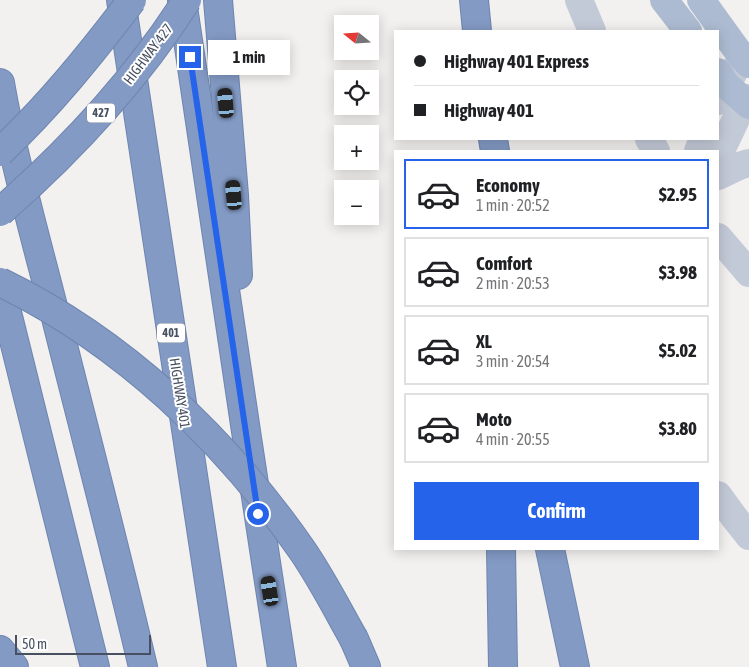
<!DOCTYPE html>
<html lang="en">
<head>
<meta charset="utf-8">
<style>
	body { margin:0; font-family:"Asap Condensed",sans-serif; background:#f2f2f2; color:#202124; height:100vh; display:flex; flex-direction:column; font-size:19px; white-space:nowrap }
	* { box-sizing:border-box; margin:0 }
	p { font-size:16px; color:#757577 }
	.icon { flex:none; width:28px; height:28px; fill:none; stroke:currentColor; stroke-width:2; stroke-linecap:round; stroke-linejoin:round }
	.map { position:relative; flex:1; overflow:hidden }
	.drawer { position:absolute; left:394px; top:150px; width:325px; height:400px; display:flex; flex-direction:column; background:#fff; border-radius:0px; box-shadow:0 2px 12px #0003 }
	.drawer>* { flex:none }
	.hud { position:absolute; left:394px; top:30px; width:325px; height:110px; border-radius:0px; box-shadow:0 2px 12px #0003; display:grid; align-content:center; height:110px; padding:0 20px; background:#fff }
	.needle { width:32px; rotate:288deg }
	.controls { position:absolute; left:334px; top:15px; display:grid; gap:10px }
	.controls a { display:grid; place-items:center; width:45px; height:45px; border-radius:0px; background:#fff; box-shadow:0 2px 12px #0003; font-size:25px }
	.scale { position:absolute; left:15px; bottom:12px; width:136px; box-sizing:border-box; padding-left:5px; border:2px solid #465060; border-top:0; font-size:14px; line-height:18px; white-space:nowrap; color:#465060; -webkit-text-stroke:4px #fff; paint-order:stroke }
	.end { position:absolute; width:22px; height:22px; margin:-11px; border:6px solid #2563eb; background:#fff; box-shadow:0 0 0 2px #fff }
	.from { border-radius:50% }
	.bubble { position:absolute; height:35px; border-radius:0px; background:#fff; box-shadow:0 2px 12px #0003; font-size:16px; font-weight:700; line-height:35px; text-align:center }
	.car { position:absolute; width:15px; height:30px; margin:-15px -8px; border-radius:6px; box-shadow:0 0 4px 1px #0007; background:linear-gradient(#222 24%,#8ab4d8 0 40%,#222 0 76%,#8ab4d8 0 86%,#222 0) }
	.hud b { display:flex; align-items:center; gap:18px; height:48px; font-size:19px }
	.hud b+b { border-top:1px solid #e0e0e0 }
	.hud i { width:12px; height:12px; background:#202124 }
	ul { padding:9px 0 0; list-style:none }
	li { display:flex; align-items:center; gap:15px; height:70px; margin:0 10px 8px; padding:0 10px; border:2px solid #e0e0e0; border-radius:0px }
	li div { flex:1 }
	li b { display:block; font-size:19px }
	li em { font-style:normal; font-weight:700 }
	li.on { border-color:#2563eb }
	li>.icon { width:45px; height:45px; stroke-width:1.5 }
	.action { display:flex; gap:10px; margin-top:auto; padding:10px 20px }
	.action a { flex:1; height:58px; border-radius:0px; background:#2563eb; color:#fff; font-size:20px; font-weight:700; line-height:58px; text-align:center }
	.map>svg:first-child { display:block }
</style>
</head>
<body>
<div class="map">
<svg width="749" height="667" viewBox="0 0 749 667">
	<rect width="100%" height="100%" fill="#f3f1f0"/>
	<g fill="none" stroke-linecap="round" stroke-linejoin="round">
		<!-- highway casing -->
		<g stroke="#6e85b0" stroke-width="30">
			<g id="highway">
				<polyline points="121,0 222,667"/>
				<polyline points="182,0 247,438 282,667"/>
				<polyline points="218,0 234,195 238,275"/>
				<polyline points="474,0 477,31"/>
				<path d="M0 83C14 163 37 243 57 322 86 437 116 552 143 667"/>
				<polyline points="493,139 495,151"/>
				<polyline points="0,284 95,667"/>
				<polyline points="501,549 503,667"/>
				<polyline points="550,549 575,667"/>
				<polyline points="354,639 366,667"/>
				<polyline points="0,650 14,667"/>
			</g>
		</g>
		<!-- minor -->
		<g stroke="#c3cad7" stroke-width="28">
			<polyline points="579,0 592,31"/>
			<polyline points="718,101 742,57"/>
			<polyline points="649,139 656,151"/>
			<polyline points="698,151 703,139"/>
			<polyline points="718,157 736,119 749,98"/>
			<polyline points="718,176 739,166 749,163"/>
			<polyline points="718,237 749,273"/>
			<polyline points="718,495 734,517 749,536"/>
		</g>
		<!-- major -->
		<g stroke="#adbbd2" stroke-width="28">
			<polyline points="664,0 688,31"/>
			<polyline points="701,0 742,57 749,64"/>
			<polyline points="718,72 726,85 749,105"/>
		</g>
		<!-- highway -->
		<use href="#highway" stroke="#839ac4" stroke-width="28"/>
		<!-- highway-bridge casing -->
		<g stroke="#6e85b0" stroke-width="30" stroke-linecap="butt">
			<g id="highway-bridge">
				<path d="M0 152C49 106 91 54 132 0"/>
				<path d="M0 212C71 150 136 80 187 0"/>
				<path d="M0 282C123 342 225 439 302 550 322 579 337 609 354 639"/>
			</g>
		</g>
		<!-- highway-bridge -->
		<use href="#highway-bridge" stroke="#839ac4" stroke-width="28"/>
	</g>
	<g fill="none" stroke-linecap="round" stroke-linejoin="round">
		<!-- route -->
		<polyline stroke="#2563eb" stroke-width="6" points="190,57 258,514"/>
	</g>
	<g text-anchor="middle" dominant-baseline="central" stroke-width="4" stroke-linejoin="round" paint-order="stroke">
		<!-- shield labels -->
		<g fill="#fff" stroke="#7e8490" stroke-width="1">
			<rect x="87" y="103.5" width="28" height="19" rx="4"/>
			<rect x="157" y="323.5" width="28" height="19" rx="4"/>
		</g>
		<g font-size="12" font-weight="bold" fill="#465060">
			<text x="101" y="113">427</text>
			<text x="171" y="333">401</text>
		</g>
		<!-- street labels -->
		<g font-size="14" fill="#465060" stroke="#fff">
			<text transform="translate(148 54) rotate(-53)">HIGHWAY 427</text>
			<text transform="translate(180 393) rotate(81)">HIGHWAY 401</text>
		</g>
	</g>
</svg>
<div class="controls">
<a><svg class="needle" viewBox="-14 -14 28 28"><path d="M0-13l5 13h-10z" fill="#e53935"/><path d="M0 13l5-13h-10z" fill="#757577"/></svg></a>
<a><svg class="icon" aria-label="locate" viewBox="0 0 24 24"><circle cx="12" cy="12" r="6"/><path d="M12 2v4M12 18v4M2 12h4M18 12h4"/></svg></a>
<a>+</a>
<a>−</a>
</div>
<div class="scale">50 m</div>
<i class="end from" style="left:258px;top:514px"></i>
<i class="end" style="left:190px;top:57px"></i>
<div class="bubble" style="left:208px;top:40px;width:82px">1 min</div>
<i class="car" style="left:226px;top:103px;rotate:355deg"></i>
<i class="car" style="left:234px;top:195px;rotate:355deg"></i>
<i class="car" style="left:270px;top:591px;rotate:351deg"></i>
<div class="hud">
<b><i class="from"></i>Highway 401 Express</b>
<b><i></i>Highway 401</b>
</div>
<section class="drawer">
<ul>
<li class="on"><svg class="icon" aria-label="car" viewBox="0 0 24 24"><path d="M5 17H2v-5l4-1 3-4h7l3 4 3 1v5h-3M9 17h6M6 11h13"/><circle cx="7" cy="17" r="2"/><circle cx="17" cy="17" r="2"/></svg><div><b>Economy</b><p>1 min · 20:52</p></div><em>$2.95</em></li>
<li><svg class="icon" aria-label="car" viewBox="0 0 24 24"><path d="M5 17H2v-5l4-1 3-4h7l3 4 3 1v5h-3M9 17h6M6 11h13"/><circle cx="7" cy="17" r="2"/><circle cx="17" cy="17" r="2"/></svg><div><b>Comfort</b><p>2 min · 20:53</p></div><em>$3.98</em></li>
<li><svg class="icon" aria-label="car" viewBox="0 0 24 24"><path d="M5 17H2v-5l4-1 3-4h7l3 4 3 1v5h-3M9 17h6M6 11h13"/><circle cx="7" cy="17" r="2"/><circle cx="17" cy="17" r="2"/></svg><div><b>XL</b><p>3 min · 20:54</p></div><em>$5.02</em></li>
<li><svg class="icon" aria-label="car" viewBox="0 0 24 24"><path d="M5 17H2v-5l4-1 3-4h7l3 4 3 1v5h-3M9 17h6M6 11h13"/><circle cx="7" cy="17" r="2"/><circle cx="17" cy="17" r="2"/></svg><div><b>Moto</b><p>4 min · 20:55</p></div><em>$3.80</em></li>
</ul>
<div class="action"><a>Confirm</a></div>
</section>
</div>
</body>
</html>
